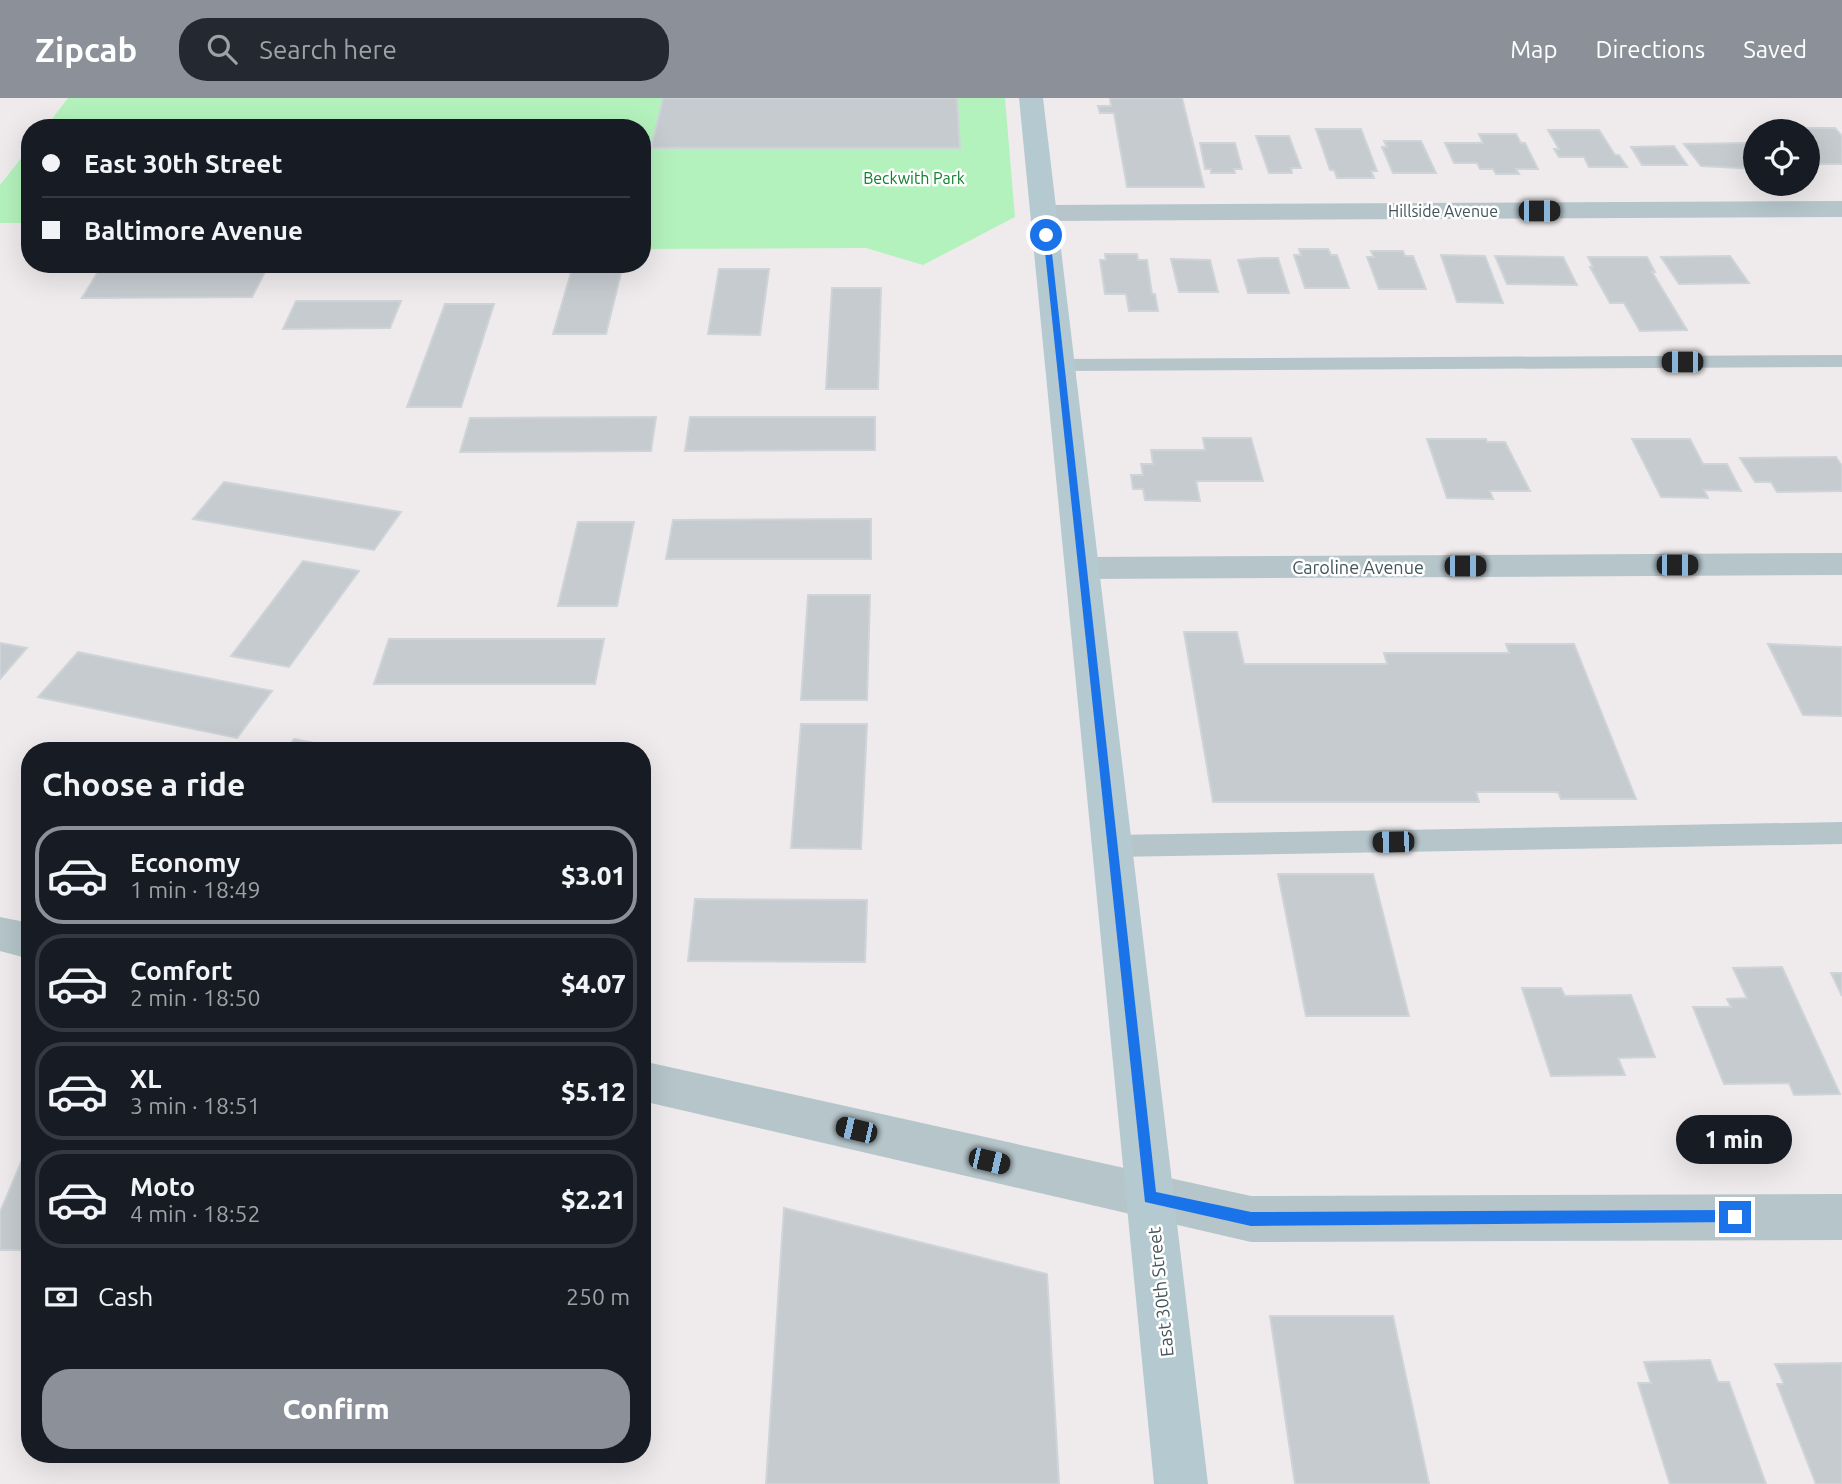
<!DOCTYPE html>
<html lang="en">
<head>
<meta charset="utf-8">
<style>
	body { margin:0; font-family:Ubuntu,sans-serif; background:#242831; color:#f1f3f6; height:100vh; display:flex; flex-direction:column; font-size:26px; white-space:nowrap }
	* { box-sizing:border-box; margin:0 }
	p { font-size:23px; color:#9ea1a6 }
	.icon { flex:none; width:38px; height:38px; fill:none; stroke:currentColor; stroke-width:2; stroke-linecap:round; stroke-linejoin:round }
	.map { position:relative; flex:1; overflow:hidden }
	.panel { position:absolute; left:21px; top:644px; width:630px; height:721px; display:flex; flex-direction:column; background:#171b24; border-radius:28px; box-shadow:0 7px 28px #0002 }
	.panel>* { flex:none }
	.guide { position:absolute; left:21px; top:21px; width:630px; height:154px; border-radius:28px; box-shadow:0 7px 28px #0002; display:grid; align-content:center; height:154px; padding:0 21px; background:#171b24 }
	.fabs { position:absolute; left:1743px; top:21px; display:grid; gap:14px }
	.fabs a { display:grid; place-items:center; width:77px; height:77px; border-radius:50%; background:#171b24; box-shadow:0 7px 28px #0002; font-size:35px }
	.end { position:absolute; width:32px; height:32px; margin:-16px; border:9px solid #1a73e8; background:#fff; box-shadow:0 0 0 4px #fff }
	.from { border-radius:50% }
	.bubble { position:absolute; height:49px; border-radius:24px; background:#171b24; box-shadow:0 7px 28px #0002; font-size:23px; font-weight:800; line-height:49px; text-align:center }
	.car { position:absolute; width:21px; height:42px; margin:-21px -10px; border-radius:9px; box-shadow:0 0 5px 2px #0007; background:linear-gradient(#222 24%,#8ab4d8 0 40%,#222 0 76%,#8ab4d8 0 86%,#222 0) }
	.guide b { display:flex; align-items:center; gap:24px; height:66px; font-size:26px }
	.guide b+b { border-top:2px solid #363941 }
	.guide i { width:18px; height:18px; background:#f1f3f6 }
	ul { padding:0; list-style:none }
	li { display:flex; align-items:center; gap:21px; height:98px; margin:0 14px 10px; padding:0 7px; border:4px solid #363941; border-radius:28px }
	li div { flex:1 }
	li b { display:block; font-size:26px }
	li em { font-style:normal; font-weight:800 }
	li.active { border-color:#8c9099 }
	li>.icon { width:63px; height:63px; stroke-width:1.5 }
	h2 { padding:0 21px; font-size:32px; line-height:84px }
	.pay { display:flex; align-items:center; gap:18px; height:77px; padding:0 21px; font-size:26px }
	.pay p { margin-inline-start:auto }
	.primary-button { display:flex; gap:14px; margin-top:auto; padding:14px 21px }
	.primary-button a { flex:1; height:80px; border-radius:28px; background:#8c9099; color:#fff; font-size:28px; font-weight:800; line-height:80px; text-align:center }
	header { display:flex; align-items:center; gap:42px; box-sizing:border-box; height:98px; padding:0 35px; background:#8c9099; color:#fff }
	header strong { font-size:33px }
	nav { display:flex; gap:38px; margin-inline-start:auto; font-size:24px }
	.search { width:490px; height:63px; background:#242831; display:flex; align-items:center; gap:18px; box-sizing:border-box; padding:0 24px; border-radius:28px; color:#9ea1a6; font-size:26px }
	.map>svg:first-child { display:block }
</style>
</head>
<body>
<header>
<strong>Zipcab</strong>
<div class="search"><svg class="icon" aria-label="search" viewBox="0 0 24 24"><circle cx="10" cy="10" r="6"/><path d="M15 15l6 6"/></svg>Search here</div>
<nav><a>Map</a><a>Directions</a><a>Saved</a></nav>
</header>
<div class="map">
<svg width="1842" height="1386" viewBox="0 0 1842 1386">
	<rect width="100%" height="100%" fill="#efebec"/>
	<!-- green -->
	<g fill="#b4f2bd">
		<polygon points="68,0 1005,0 1015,119 923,167 866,150 642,151 642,30 45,30"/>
		<polygon points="30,49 30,125 0,125 0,87"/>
	</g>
	<!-- building -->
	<g fill="#c5cbcf" stroke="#cfd4d8" stroke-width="2">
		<polygon points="663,0 957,0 960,50 651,50"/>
		<polygon points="1110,0 1182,0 1204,89 1127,89 1114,15 1100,15 1098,8 1111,8"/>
		<polygon points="1798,30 1835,30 1842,38 1842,66 1808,66 1808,33 1801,33"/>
		<polygon points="1316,31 1361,31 1377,73 1371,73 1374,80 1337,80 1334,72 1330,72"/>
		<polygon points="1548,32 1599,32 1615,57 1619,57 1627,69 1589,69 1584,59 1559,59 1554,51 1559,51"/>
		<polygon points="1479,36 1516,36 1521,45 1525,45 1538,71 1516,71 1519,76 1496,76 1493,71 1480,71 1477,65 1454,65 1445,45 1483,45"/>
		<polygon points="1256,38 1289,38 1301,70 1291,70 1292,75 1269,75"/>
		<polygon points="1384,43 1421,43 1436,75 1393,75 1382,49 1387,49"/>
		<polygon points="1200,45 1235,45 1242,71 1234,71 1235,75 1211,75 1211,71 1205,71"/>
		<polygon points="1746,45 1755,57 1755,71 1701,68 1684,46"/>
		<polygon points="1674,48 1687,67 1642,67 1631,49"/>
		<polygon points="1299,151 1328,151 1331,157 1337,157 1349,190 1305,190 1294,157 1301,157"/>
		<polygon points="1371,153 1403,153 1405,158 1413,158 1426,191 1379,191 1367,159 1374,159"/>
		<polygon points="1105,156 1137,156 1138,162 1147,162 1152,196 1155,196 1158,213 1129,213 1126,196 1105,196 1100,162 1106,162"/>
		<polygon points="1441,157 1485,158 1503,205 1457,204"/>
		<polygon points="1495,158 1563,159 1577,187 1507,186"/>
		<polygon points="1730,158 1749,185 1679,186 1661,159"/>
		<polygon points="1588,159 1647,159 1655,174 1652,174 1687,232 1640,233 1624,205 1610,205 1590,169 1593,169"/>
		<polygon points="1262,160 1278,160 1289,195 1248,195 1238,162"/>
		<polygon points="1171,161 1210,162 1218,194 1179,194"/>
		<polygon points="572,171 622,171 606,236 553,236"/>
		<polygon points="719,171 769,171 760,237 708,236"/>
		<polygon points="99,172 266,172 252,199 82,200"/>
		<polygon points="832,190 881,190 878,291 826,291"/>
		<polygon points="296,203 401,203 390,230 283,231"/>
		<polygon points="445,206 494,206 461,309 407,309"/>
		<polygon points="656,319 651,353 460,354 470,320"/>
		<polygon points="690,319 875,319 875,352 685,353"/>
		<polygon points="1203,340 1251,340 1263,383 1196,383 1200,403 1145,402 1143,391 1133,391 1131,377 1143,377 1141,366 1153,366 1151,352 1205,352"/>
		<polygon points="1427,341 1486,341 1487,344 1505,344 1530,393 1490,393 1493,401 1447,400"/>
		<polygon points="1632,341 1690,341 1703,366 1727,366 1741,393 1704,392 1708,400 1661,399"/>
		<polygon points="1836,359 1842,368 1842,393 1777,394 1771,384 1755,384 1740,360"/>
		<polygon points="224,384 401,414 374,452 193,421"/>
		<polygon points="871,421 871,461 666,461 673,422"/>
		<polygon points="578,424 634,424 617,508 558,508"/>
		<polygon points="303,463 359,473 289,569 231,558"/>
		<polygon points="808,497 870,497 867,602 801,602"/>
		<polygon points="1184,534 1237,534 1244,566 1387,566 1384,555 1509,555 1506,546 1574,546 1636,701 1561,701 1558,694 1476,694 1479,704 1213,704"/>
		<polygon points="389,541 604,541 595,586 374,586"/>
		<polygon points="0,545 27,550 0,581"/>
		<polygon points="1768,546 1842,549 1842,618 1803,617"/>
		<polygon points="78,554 146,568 272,593 237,640 38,599"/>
		<polygon points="801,626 867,626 861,751 791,750"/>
		<polygon points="294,641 355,653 286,653"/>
		<polygon points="1278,776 1373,776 1409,918 1306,918"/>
		<polygon points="695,801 867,802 865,864 688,863"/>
		<polygon points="1782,869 1840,996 1794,997 1789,985 1724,986 1693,909 1731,909 1727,901 1747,900 1733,870"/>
		<polygon points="1831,875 1842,875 1842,898"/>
		<polygon points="1522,890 1561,890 1565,898 1631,897 1655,959 1618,960 1625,977 1551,978"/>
		<polygon points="28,1048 30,1048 30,1152 0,1152 0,1114"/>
		<polygon points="784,1110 1047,1176 1059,1386 766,1386"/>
		<polygon points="1270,1218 1393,1218 1429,1386 1295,1386"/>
		<polygon points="1710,1262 1718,1284 1729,1284 1766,1386 1670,1386 1638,1285 1651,1285 1644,1264"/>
		<polygon points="1842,1265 1842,1386 1816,1386 1777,1286 1784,1286 1775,1266"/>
	</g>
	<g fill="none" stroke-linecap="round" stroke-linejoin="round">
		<!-- service -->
		<g fill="#b5c5ca" fill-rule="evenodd">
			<polygon points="1842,257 1842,269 1060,273 1053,271 1050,267 1053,263 1060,261"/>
			<polygon points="1842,724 1842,746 1113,759 1103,756 1099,748 1103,740 1113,737"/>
		</g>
		<!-- minor -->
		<g fill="#b5c5ca" fill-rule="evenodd">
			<polygon points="1842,103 1842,119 1044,123 1035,121 1031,115 1035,109 1044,107"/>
			<polygon points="1842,455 1842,477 1084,481 1072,478 1067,470 1072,462 1084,459"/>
			<polygon points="0,819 30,825 30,861 0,853"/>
			<polygon points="642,963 1251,1098 1842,1096 1842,1142 1251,1144 642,1003"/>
		</g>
		<!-- secondary -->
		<polygon fill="#b5c9d0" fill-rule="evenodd" points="1019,0 1043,0 1208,1386 1154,1386"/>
	</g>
	<!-- route -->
	<polygon fill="#1a73e8" points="1043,135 1050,137 1156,1094 1251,1114 1735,1112 1742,1119 1740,1124 1251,1128 1145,1104"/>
	<g text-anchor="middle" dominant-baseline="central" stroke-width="5" stroke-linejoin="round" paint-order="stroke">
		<!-- far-park labels -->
		<g font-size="16" fill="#0f802c" stroke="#fff">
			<text x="914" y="80">Beckwith Park</text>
		</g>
		<!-- far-street labels -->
		<g font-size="16" fill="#43555a" stroke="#fff">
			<text x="1443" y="113">Hillside Avenue</text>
		</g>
		<!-- street labels -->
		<g font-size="18" fill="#43555a" stroke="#fff">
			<text x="1358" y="469">Caroline Avenue</text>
			<text transform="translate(1160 1194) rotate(-96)">East 30th Street</text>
		</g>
	</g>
</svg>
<div class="fabs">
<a><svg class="icon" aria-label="locate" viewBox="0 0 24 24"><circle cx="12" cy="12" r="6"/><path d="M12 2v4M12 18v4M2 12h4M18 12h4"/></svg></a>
</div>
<i class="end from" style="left:1046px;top:137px"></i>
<i class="end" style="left:1735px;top:1119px"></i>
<div class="bubble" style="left:1676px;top:1017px;width:116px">1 min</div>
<i class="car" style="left:1539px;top:113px;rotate:90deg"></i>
<i class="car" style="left:1682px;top:264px;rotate:270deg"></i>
<i class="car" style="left:1677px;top:467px;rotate:90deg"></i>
<i class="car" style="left:1465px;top:468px;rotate:90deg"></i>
<i class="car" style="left:1393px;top:744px;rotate:269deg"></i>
<i class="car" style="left:856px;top:1032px;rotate:283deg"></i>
<i class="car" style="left:989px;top:1063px;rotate:103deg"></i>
<div class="guide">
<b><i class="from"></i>East 30th Street</b>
<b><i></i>Baltimore Avenue</b>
</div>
<section class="panel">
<h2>Choose a ride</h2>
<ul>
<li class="active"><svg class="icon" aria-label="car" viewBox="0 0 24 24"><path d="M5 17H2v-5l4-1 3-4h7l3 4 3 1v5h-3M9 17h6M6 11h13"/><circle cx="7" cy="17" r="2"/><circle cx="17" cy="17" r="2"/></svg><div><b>Economy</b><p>1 min · 18:49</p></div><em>$3.01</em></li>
<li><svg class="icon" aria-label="car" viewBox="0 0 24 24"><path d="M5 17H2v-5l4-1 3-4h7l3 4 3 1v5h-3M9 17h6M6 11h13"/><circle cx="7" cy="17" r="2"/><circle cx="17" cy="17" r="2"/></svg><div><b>Comfort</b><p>2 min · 18:50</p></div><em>$4.07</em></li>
<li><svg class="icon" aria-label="car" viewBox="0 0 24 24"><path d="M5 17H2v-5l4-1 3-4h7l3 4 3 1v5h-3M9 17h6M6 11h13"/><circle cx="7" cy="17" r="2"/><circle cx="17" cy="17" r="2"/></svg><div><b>XL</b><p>3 min · 18:51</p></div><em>$5.12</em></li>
<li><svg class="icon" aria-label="car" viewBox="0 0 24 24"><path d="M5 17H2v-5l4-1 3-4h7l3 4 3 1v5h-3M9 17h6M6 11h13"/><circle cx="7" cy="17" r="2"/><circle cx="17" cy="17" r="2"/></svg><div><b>Moto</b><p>4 min · 18:52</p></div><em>$2.21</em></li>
</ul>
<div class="pay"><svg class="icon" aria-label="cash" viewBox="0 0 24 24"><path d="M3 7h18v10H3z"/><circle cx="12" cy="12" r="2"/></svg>Cash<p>250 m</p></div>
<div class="primary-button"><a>Confirm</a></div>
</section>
</div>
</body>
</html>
